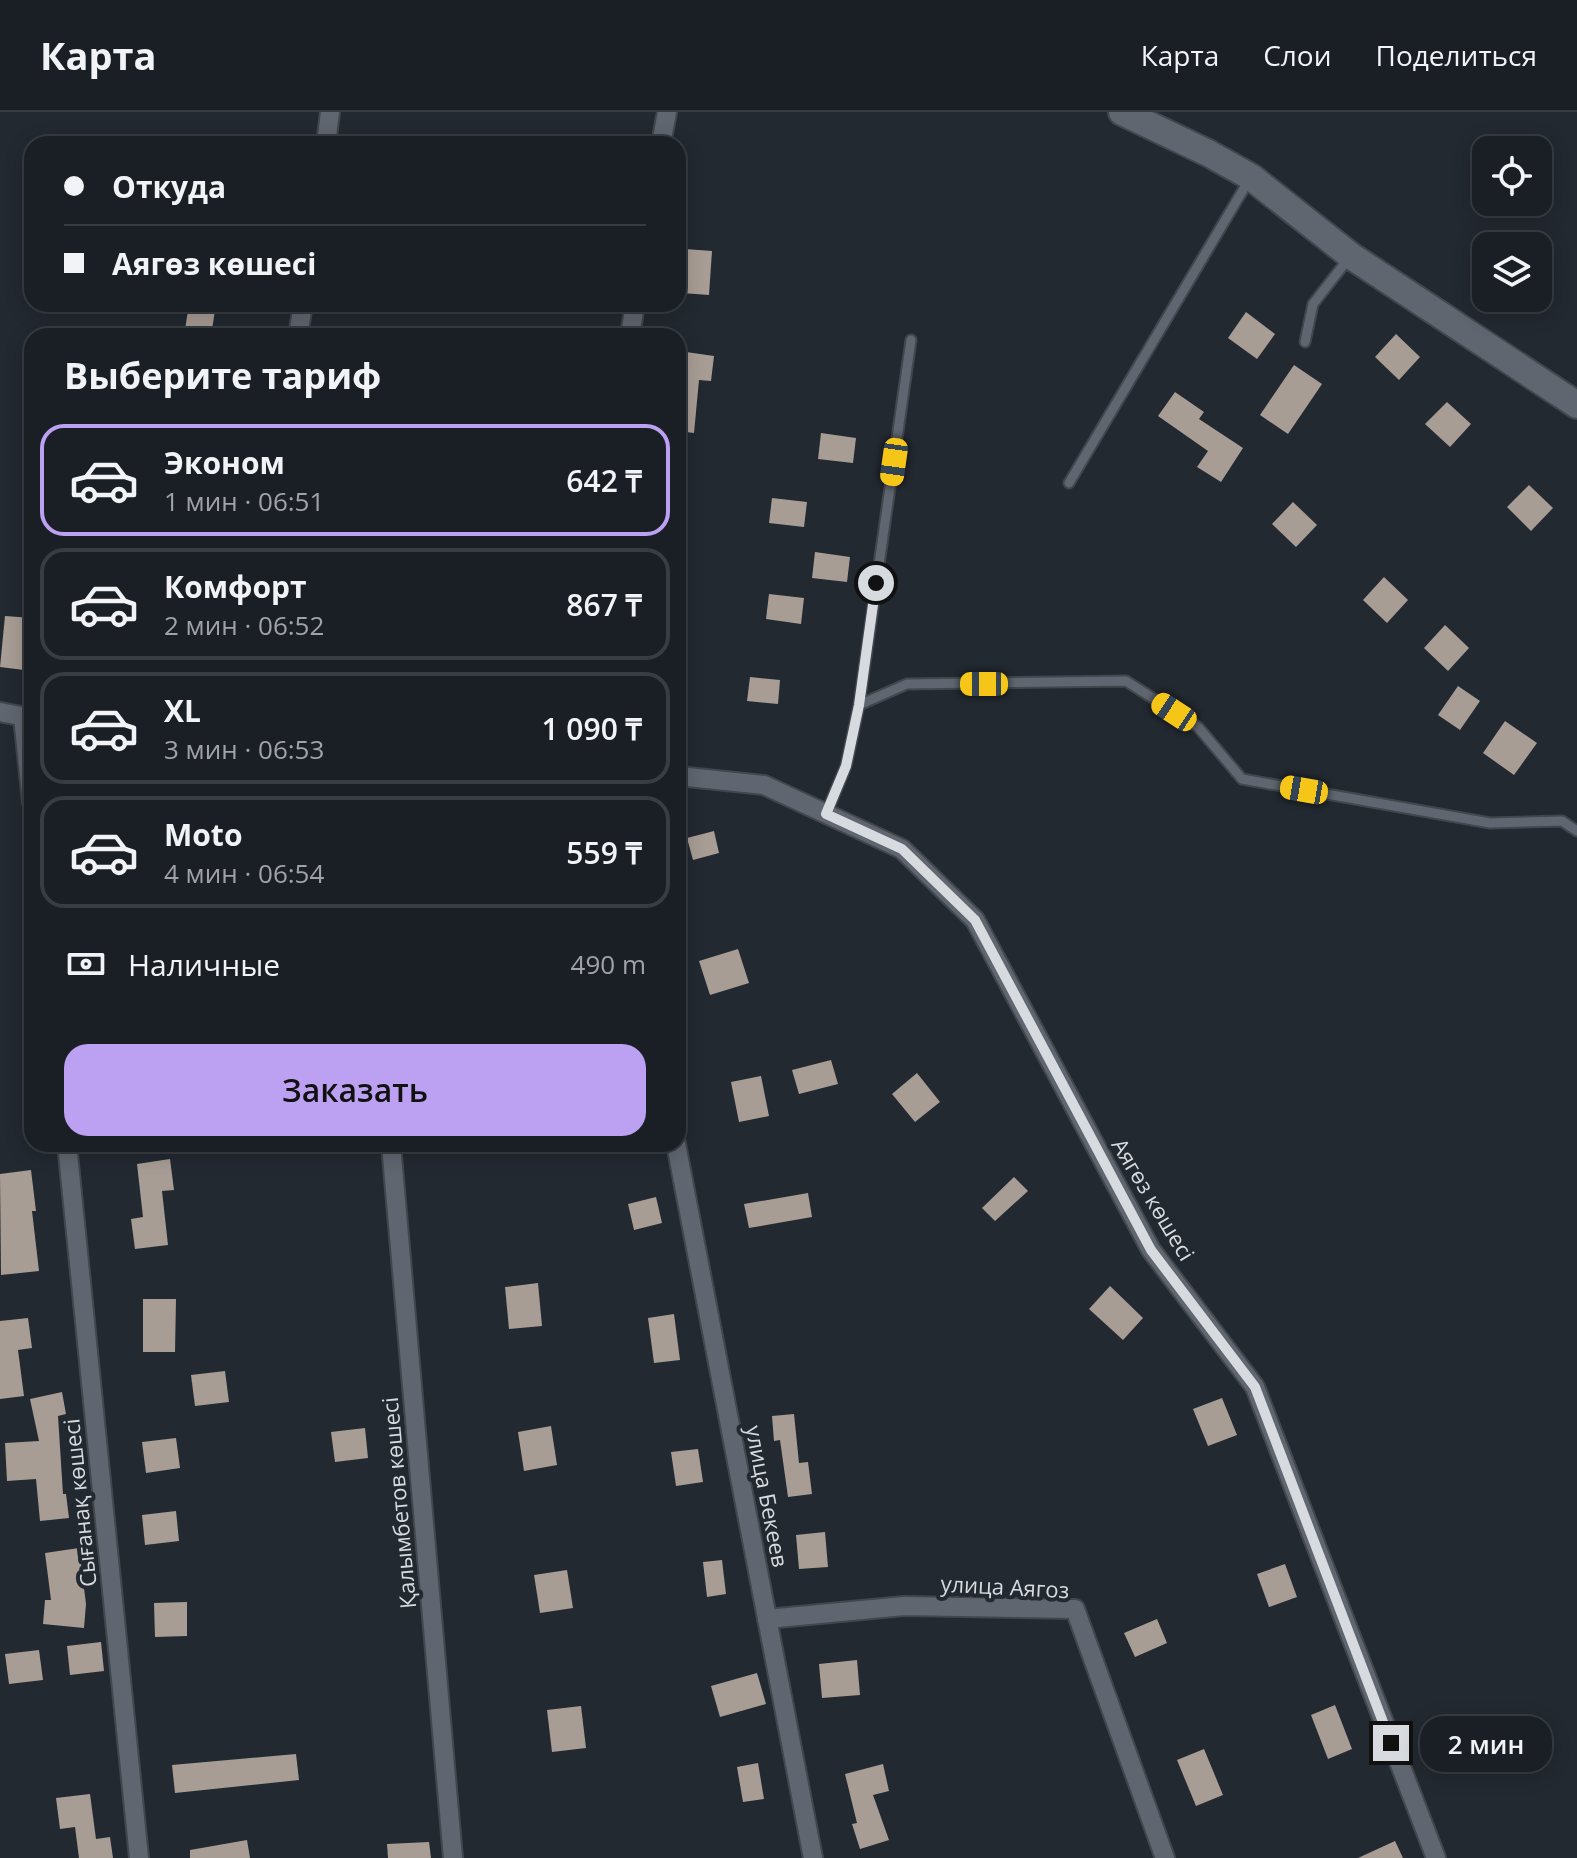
<!DOCTYPE html>
<html lang="ru">
<head>
<meta charset="utf-8">
<style>
	body { margin:0; font-family:"Open Sans",sans-serif; background:#272c32; color:#f1f3f6; height:100vh; display:flex; flex-direction:column; font-size:30px; white-space:nowrap }
	* { box-sizing:border-box; margin:0 }
	p { font-size:26px; color:#9fa2a7 }
	.icon { flex:none; width:44px; height:44px; fill:none; stroke:currentColor; stroke-width:2; stroke-linecap:round; stroke-linejoin:round }
	.map { position:relative; flex:1; overflow:hidden }
	.sheet { position:absolute; left:24px; top:216px; width:662px; height:824px; display:flex; flex-direction:column; background:#1a1f25; border-radius:24px; box-shadow:0 4px 20px #0003,0 0 0 2px #383d42 }
	.sheet>* { flex:none }
	.guide { position:absolute; left:24px; top:24px; width:662px; height:176px; border-radius:24px; box-shadow:0 4px 20px #0003,0 0 0 2px #383d42; display:grid; align-content:center; height:176px; padding:0 40px; background:#1a1f25 }
	.controls { position:absolute; left:1472px; top:24px; display:grid; gap:16px }
	.controls a { display:grid; place-items:center; width:80px; height:80px; border-radius:16px; background:#1a1f25; box-shadow:0 4px 20px #0003,0 0 0 2px #383d42; font-size:40px }
	.end { position:absolute; width:36px; height:36px; margin:-18px; border:10px solid #d7dbe0; background:#111; box-shadow:0 0 0 4px #111 }
	.from { border-radius:50% }
	.bubble { position:absolute; height:56px; border-radius:24px; background:#1a1f25; box-shadow:0 4px 20px #0003,0 0 0 2px #383d42; font-size:26px; font-weight:600; line-height:56px; text-align:center }
	.car { position:absolute; width:24px; height:48px; margin:-24px -12px; border-radius:10px; box-shadow:0 0 6px 2px #0007; background:linear-gradient(#f5c518 24%,#345 0 40%,#f5c518 0 76%,#345 0 86%,#f5c518 0) }
	.guide b { display:flex; align-items:center; gap:28px; height:76px; font-size:30px }
	.guide b+b { border-top:2px solid #383d42 }
	.guide i { width:20px; height:20px; background:#f1f3f6 }
	ul { padding:0; list-style:none }
	li { display:flex; align-items:center; gap:24px; height:112px; margin:0 16px 12px; padding:0 24px; border:4px solid #383d42; border-radius:24px }
	li div { flex:1 }
	li b { display:block; font-size:30px }
	li em { font-style:normal; font-weight:600 }
	li.current { border-color:#bca0f2 }
	li>.icon { width:72px; height:72px; stroke-width:1.5 }
	h2 { padding:0 40px; font-size:36px; line-height:96px }
	.pay { display:flex; align-items:center; gap:20px; height:88px; padding:0 40px; font-size:30px }
	.pay p { margin-inline-start:auto }
	.action { display:flex; gap:16px; margin-top:auto; padding:16px 40px }
	.action a { flex:1; height:92px; border-radius:24px; background:#bca0f2; color:#111; font-size:32px; font-weight:600; line-height:92px; text-align:center }
	header { display:flex; align-items:center; gap:48px; box-sizing:border-box; height:112px; padding:0 40px; background:#1a1f25; border-bottom:2px solid #383d42 }
	header strong { font-size:38px }
	nav { display:flex; gap:44px; margin-inline-start:auto; font-size:28px }
	.map>svg:first-child { display:block }
</style>
</head>
<body>
<header>
<strong>Карта</strong>
<nav><a>Карта</a><a>Слои</a><a>Поделиться</a></nav>
</header>
<div class="map">
<svg width="1577" height="1746" viewBox="0 0 1577 1746">
	<rect width="100%" height="100%" fill="#232931"/>
	<!-- building -->
	<g fill="#a89d95">
		<polygon points="685,137 712,139 709,183 682,181"/>
		<polygon points="189,192 216,192 211,224 184,224"/>
		<polygon points="1246,200 1275,222 1257,247 1228,226"/>
		<polygon points="1396,222 1420,245 1399,268 1375,245"/>
		<polygon points="679,239 714,244 711,269 699,268 694,321 678,319"/>
		<polygon points="1294,253 1322,272 1288,322 1260,303"/>
		<polygon points="1175,280 1204,300 1199,307 1243,336 1221,370 1197,355 1208,339 1158,304"/>
		<polygon points="1447,290 1471,312 1450,335 1425,312"/>
		<polygon points="821,321 856,326 853,351 818,347"/>
		<polygon points="1529,373 1553,396 1531,419 1507,395"/>
		<polygon points="772,386 807,390 804,415 769,411"/>
		<polygon points="1293,390 1317,413 1296,435 1272,412"/>
		<polygon points="815,440 850,445 847,470 812,466"/>
		<polygon points="1384,465 1408,488 1387,511 1363,488"/>
		<polygon points="769,482 804,486 801,512 766,507"/>
		<polygon points="5,504 32,506 32,559 0,555"/>
		<polygon points="1445,513 1469,536 1448,559 1424,536"/>
		<polygon points="750,565 780,568 778,592 747,589"/>
		<polygon points="1458,574 1480,589 1460,618 1438,603"/>
		<polygon points="1505,609 1537,631 1514,663 1483,641"/>
		<polygon points="714,719 719,741 693,748 687,726"/>
		<polygon points="738,837 749,871 710,883 699,849"/>
		<polygon points="831,948 838,972 799,982 792,958"/>
		<polygon points="917,961 940,990 915,1010 892,982"/>
		<polygon points="761,964 769,1004 739,1010 731,970"/>
		<polygon points="170,1047 174,1078 162,1079 168,1133 135,1137 131,1107 143,1105 137,1052"/>
		<polygon points="31,1058 36,1099 32,1099 39,1159 1,1163 0,1062"/>
		<polygon points="1014,1065 1028,1079 995,1109 982,1096"/>
		<polygon points="808,1081 812,1105 749,1116 744,1092"/>
		<polygon points="656,1085 662,1111 634,1118 628,1092"/>
		<polygon points="538,1171 542,1214 509,1217 505,1175"/>
		<polygon points="1110,1174 1143,1206 1123,1228 1089,1197"/>
		<polygon points="143,1187 176,1187 175,1240 143,1240"/>
		<polygon points="674,1202 680,1248 654,1251 648,1206"/>
		<polygon points="28,1206 32,1236 18,1238 24,1284 0,1287 0,1209"/>
		<polygon points="225,1259 229,1290 195,1294 191,1263"/>
		<polygon points="62,1280 66,1302 58,1304 63,1382 66,1382 69,1406 40,1409 36,1367 7,1369 5,1331 39,1329 30,1287"/>
		<polygon points="1222,1286 1237,1323 1208,1334 1193,1297"/>
		<polygon points="794,1302 799,1351 808,1350 812,1382 788,1385 780,1328 774,1329 772,1304"/>
		<polygon points="551,1314 557,1353 524,1359 518,1320"/>
		<polygon points="365,1316 368,1346 335,1350 331,1320"/>
		<polygon points="176,1326 180,1356 146,1361 142,1330"/>
		<polygon points="698,1337 703,1370 676,1374 671,1340"/>
		<polygon points="176,1399 179,1429 145,1433 142,1403"/>
		<polygon points="825,1420 828,1455 799,1457 796,1423"/>
		<polygon points="79,1436 86,1492 84,1516 43,1512 45,1488 51,1488 45,1441"/>
		<polygon points="722,1448 726,1482 707,1485 703,1450"/>
		<polygon points="1285,1452 1297,1485 1269,1495 1257,1462"/>
		<polygon points="567,1458 573,1496 540,1501 534,1463"/>
		<polygon points="187,1490 187,1524 155,1525 154,1491"/>
		<polygon points="1157,1507 1167,1531 1135,1545 1124,1521"/>
		<polygon points="101,1530 104,1559 70,1563 67,1534"/>
		<polygon points="39,1538 43,1568 9,1572 5,1542"/>
		<polygon points="857,1548 860,1583 822,1586 819,1552"/>
		<polygon points="757,1561 766,1592 720,1605 711,1574"/>
		<polygon points="1335,1593 1352,1637 1328,1647 1311,1603"/>
		<polygon points="581,1594 586,1636 552,1640 547,1598"/>
		<polygon points="1204,1637 1223,1683 1196,1694 1177,1648"/>
		<polygon points="296,1642 299,1668 175,1681 172,1653"/>
		<polygon points="758,1651 764,1687 743,1690 737,1655"/>
		<polygon points="883,1652 889,1679 873,1683 889,1728 860,1737 852,1712 857,1711 845,1662"/>
		<polygon points="90,1682 96,1727 110,1725 113,1746 79,1746 75,1715 60,1717 56,1686"/>
		<polygon points="247,1728 250,1746 190,1746 190,1738"/>
		<polygon points="1395,1729 1403,1746 1358,1746"/>
		<polygon points="429,1730 431,1746 388,1746 387,1732"/>
	</g>
	<g fill="none" stroke-linecap="round" stroke-linejoin="round">
		<!-- lane casing -->
		<g stroke="#42464d" stroke-width="13">
			<g id="lane">
				<polyline points="1305,230 1313,192 1349,146"/>
				<polyline points="1069,371 1249,68"/>
				<polyline points="859,593 907,572 1126,569 1198,615 1242,667 1490,711 1562,709 1577,719"/>
				<polyline points="826,702 846,654 859,593 911,228"/>
			</g>
		</g>
		<!-- street casing -->
		<g stroke="#42464d" stroke-width="22">
			<g id="street">
				<polyline points="326,32 330,0"/>
				<polyline points="661,32 667,0"/>
				<polyline points="298,224 303,192"/>
				<polyline points="630,224 635,192"/>
				<polyline points="0,600 32,606"/>
				<polyline points="23,605 32,690"/>
				<polyline points="678,664 764,673 902,737 975,808 1151,1138 1255,1275 1436,1746"/>
				<polyline points="67,1032 139,1746"/>
				<polyline points="391,1032 453,1746"/>
				<polyline points="676,1032 813,1746"/>
				<polyline points="767,1507 904,1494 1075,1497 1165,1746"/>
			</g>
		</g>
		<!-- secondary casing -->
		<g stroke="#42464d" stroke-width="30">
			<polyline id="secondary" points="1122,0 1208,41 1251,65 1351,144 1577,293"/>
		</g>
		<!-- lane -->
		<use href="#lane" stroke="#606670" stroke-width="9"/>
		<!-- street -->
		<use href="#street" stroke="#606670" stroke-width="18"/>
		<!-- secondary -->
		<use href="#secondary" stroke="#606670" stroke-width="26"/>
	</g>
	<g fill="none" stroke-linecap="round" stroke-linejoin="round">
		<!-- route -->
		<polyline stroke="#d7dbe0" stroke-width="10" points="876,471 859,593 846,654 826,702 902,737 975,808 1151,1138 1255,1275 1391,1631"/>
	</g>
	<g text-anchor="middle" dominant-baseline="central" stroke-width="8" stroke-linejoin="round" paint-order="stroke">
		<!-- street labels -->
		<g font-size="22" fill="#d7dbe0" stroke="#232931">
			<text transform="translate(1154 1087) rotate(59)">Аягөз көшесі</text>
			<text transform="translate(768 1384) rotate(79)">улица Бекеев</text>
			<text transform="translate(79 1391) rotate(-96)">Сығанақ көшесі</text>
			<text transform="translate(398 1391) rotate(-95)">Қалымбетов көшесі</text>
			<text transform="translate(1005 1474) rotate(3)">улица Аягоз</text>
		</g>
	</g>
</svg>
<div class="controls">
<a><svg class="icon" aria-label="locate" viewBox="0 0 24 24"><circle cx="12" cy="12" r="6"/><path d="M12 2v4M12 18v4M2 12h4M18 12h4"/></svg></a>
<a><svg class="icon" aria-label="layers" viewBox="0 0 24 24"><path d="M12 4l9 5-9 5-9-5zM3 14l9 5 9-5"/></svg></a>
</div>
<i class="end from" style="left:876px;top:471px"></i>
<i class="end" style="left:1391px;top:1631px"></i>
<div class="bubble" style="left:1420px;top:1604px;width:132px">2 мин</div>
<i class="car" style="left:894px;top:350px;rotate:188deg"></i>
<i class="car" style="left:984px;top:572px;rotate:270deg"></i>
<i class="car" style="left:1174px;top:600px;rotate:303deg"></i>
<i class="car" style="left:1304px;top:678px;rotate:280deg"></i>
<div class="guide">
<b><i class="from"></i>Откуда</b>
<b><i></i>Аягөз көшесі</b>
</div>
<section class="sheet">
<h2>Выберите тариф</h2>
<ul>
<li class="current"><svg class="icon" aria-label="car" viewBox="0 0 24 24"><path d="M5 17H2v-5l4-1 3-4h7l3 4 3 1v5h-3M9 17h6M6 11h13"/><circle cx="7" cy="17" r="2"/><circle cx="17" cy="17" r="2"/></svg><div><b>Эконом</b><p>1 мин · 06:51</p></div><em>642 ₸</em></li>
<li><svg class="icon" aria-label="car" viewBox="0 0 24 24"><path d="M5 17H2v-5l4-1 3-4h7l3 4 3 1v5h-3M9 17h6M6 11h13"/><circle cx="7" cy="17" r="2"/><circle cx="17" cy="17" r="2"/></svg><div><b>Комфорт</b><p>2 мин · 06:52</p></div><em>867 ₸</em></li>
<li><svg class="icon" aria-label="car" viewBox="0 0 24 24"><path d="M5 17H2v-5l4-1 3-4h7l3 4 3 1v5h-3M9 17h6M6 11h13"/><circle cx="7" cy="17" r="2"/><circle cx="17" cy="17" r="2"/></svg><div><b>XL</b><p>3 мин · 06:53</p></div><em>1 090 ₸</em></li>
<li><svg class="icon" aria-label="car" viewBox="0 0 24 24"><path d="M5 17H2v-5l4-1 3-4h7l3 4 3 1v5h-3M9 17h6M6 11h13"/><circle cx="7" cy="17" r="2"/><circle cx="17" cy="17" r="2"/></svg><div><b>Moto</b><p>4 мин · 06:54</p></div><em>559 ₸</em></li>
</ul>
<div class="pay"><svg class="icon" aria-label="cash" viewBox="0 0 24 24"><path d="M3 7h18v10H3z"/><circle cx="12" cy="12" r="2"/></svg>Наличные<p>490 m</p></div>
<div class="action"><a>Заказать</a></div>
</section>
</div>
</body>
</html>
